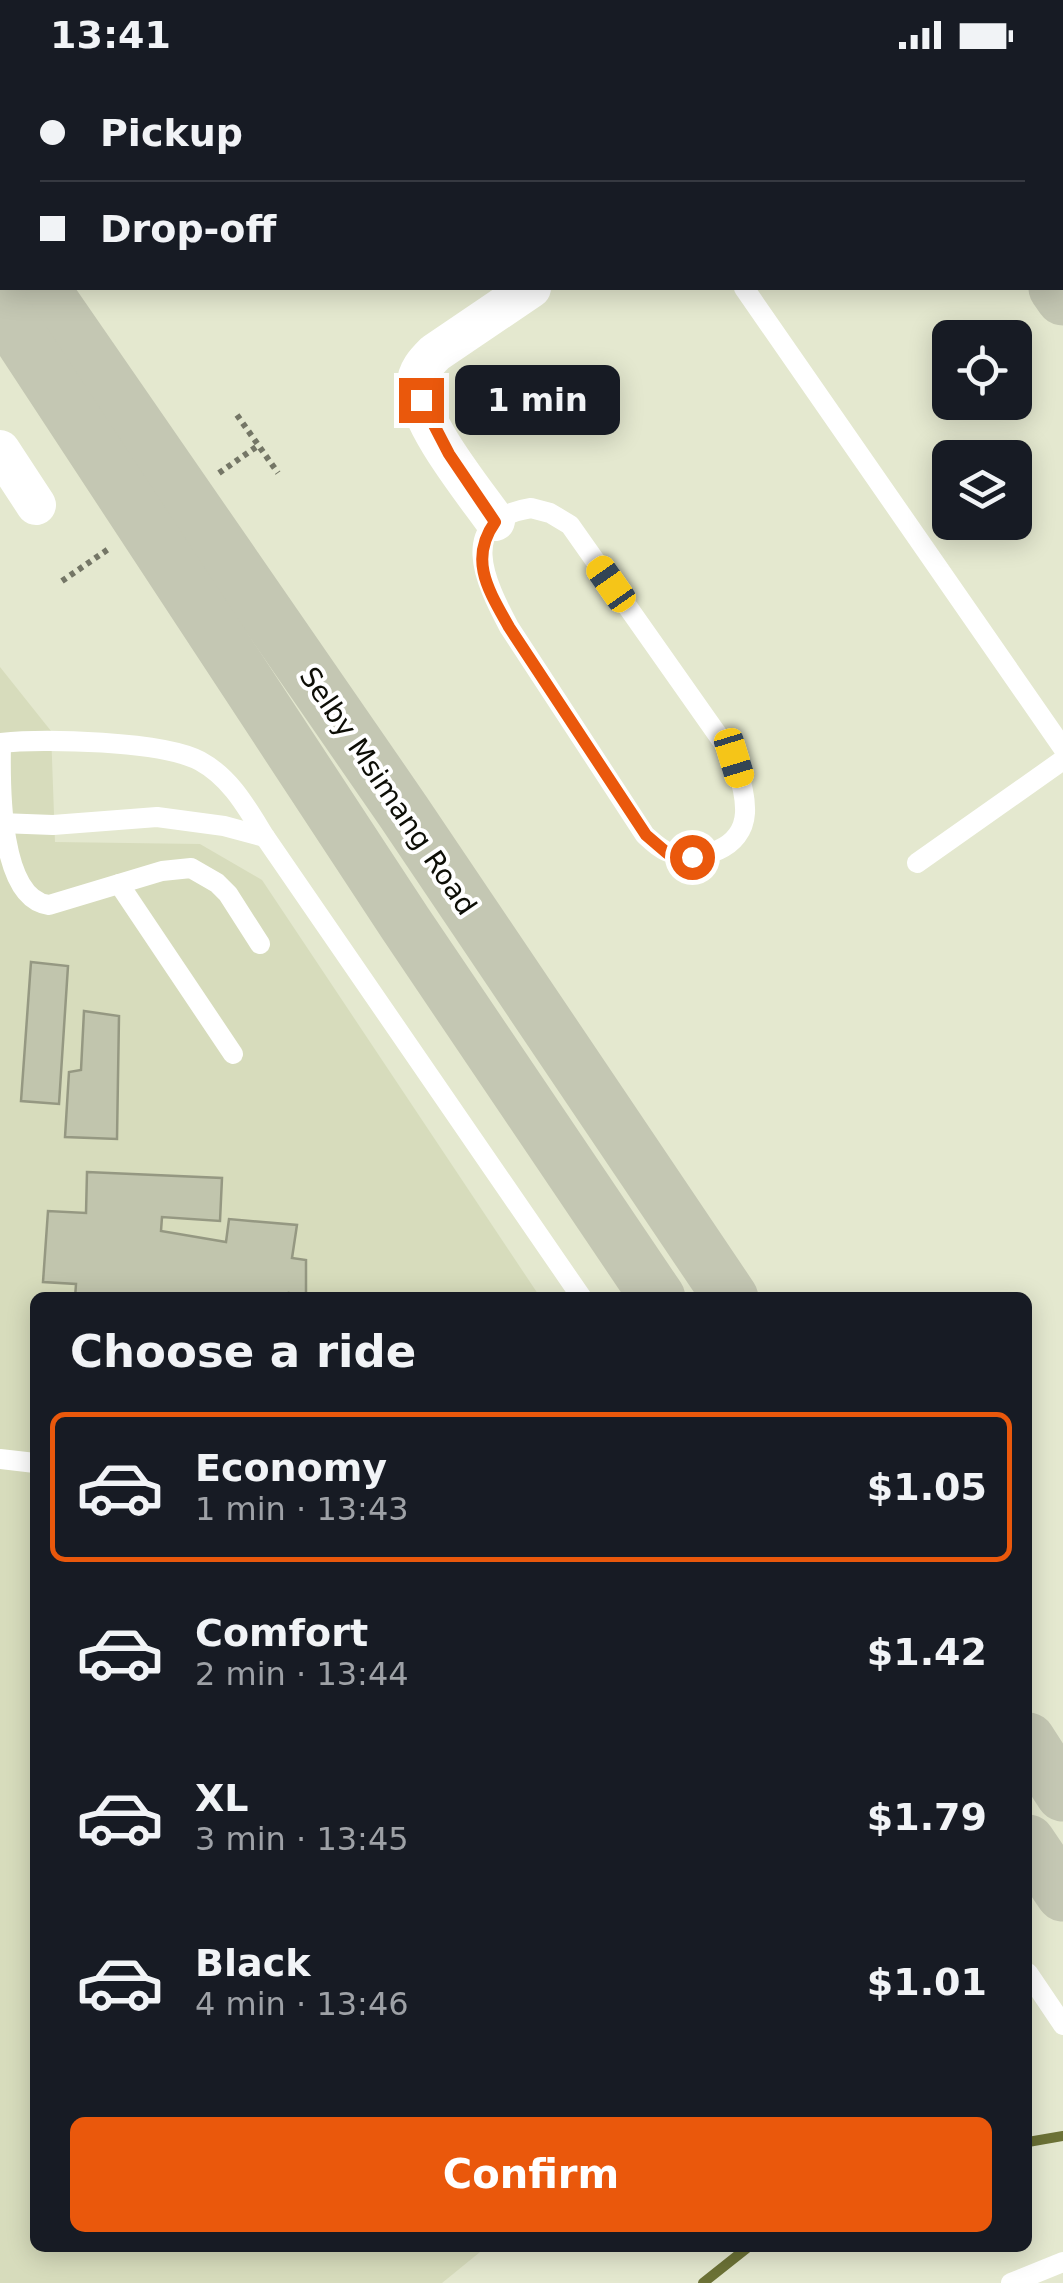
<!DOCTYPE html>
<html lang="en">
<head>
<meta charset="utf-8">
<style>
	body { margin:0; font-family:"DejaVu Sans",sans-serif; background:#20242c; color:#f1f3f6; height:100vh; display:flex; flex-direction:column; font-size:38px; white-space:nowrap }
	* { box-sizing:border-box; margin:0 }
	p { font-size:32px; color:#9ea1a6 }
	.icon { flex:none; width:55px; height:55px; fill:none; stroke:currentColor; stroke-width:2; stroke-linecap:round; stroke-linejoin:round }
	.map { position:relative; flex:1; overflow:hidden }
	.drawer { position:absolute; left:30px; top:1222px; width:1002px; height:960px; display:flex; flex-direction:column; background:#171b24; border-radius:15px; box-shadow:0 5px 25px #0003 }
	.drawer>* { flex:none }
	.top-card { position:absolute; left:0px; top:0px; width:1065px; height:220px; box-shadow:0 5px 25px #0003; display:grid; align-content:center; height:220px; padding:0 40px; background:#171b24 }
	.buttons { position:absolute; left:932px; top:250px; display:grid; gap:20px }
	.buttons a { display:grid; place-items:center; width:100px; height:100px; border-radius:15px; background:#171b24; box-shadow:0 5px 25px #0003; font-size:50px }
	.end { position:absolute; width:45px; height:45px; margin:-22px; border:12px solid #ea580c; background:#fff; box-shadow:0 0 0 5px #fff }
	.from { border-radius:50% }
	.bubble { position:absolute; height:70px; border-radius:15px; background:#171b24; box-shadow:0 5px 25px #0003; font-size:32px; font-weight:700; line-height:70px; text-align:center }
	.car { position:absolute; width:30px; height:60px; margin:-30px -15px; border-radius:12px; box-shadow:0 0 8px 2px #0007; background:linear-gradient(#f5c518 24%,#345 0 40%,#f5c518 0 76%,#345 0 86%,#f5c518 0) }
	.top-card b { display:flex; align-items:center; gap:35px; height:95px; font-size:38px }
	.top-card b+b { border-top:2px solid #363941 }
	.top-card i { width:25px; height:25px; background:#f1f3f6 }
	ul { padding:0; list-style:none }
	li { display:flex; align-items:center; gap:30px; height:150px; margin:0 20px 15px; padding:0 20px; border:5px solid transparent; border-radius:15px }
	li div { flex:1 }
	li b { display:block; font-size:38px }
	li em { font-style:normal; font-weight:700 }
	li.current { border-color:#ea580c }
	li>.icon { width:90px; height:90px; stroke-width:1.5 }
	h2 { padding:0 40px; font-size:45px; line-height:120px }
	.primary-button { display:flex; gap:20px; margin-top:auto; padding:20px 40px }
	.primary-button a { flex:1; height:115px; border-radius:15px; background:#ea580c; color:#fff; font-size:40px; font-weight:700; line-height:115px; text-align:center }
	.status { display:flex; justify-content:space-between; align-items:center; height:70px; padding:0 50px; background:#171b24; direction:ltr }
	.status svg { height:28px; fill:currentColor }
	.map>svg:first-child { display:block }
</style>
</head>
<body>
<div class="status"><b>13:41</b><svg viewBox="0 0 49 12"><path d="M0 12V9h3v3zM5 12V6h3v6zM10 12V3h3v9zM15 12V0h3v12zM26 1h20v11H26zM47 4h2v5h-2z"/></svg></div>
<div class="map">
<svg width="1063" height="2213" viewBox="0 0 1063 2213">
	<rect width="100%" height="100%" fill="#e4e8cf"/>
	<!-- built -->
	<polygon fill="#d7dcbc" points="0,597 51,661 55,772 200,774 262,810 540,1227 35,1228 35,2178 485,2178 442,2213 0,2213"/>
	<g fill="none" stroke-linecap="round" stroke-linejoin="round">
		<!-- stream -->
		<g stroke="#6c7236" stroke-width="10">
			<polyline points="1028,2072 1063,2066"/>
			<polyline points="703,2213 747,2178"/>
		</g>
	</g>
	<!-- building -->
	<g fill="#c1c5ad" stroke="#959882" stroke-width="2.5">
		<polygon points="31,892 68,896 59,1034 21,1031"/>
		<polygon points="84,941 119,946 117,1069 65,1067 69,1002 81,1000"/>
		<polygon points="87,1102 222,1108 220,1151 162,1147 161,1161 226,1172 229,1149 297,1155 292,1188 306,1190 306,1226 289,1223 289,1228 75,1228 76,1214 43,1212 48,1141 86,1143"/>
	</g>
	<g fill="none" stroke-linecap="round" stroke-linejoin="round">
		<!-- path -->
		<g stroke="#747666" stroke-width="6" stroke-dasharray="5 5" stroke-linecap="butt">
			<polyline points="237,345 278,403"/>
			<polyline points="219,403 259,375"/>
			<polyline points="62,511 110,478"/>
		</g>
		<!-- lane -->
		<g stroke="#fff" stroke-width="20">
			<polyline points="744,218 1063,678"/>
			<path d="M531 438 550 443 570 455 734 688C739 706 746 724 745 743 743 779 701 792 671 783 662 781 653 772 645 765L509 557C485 512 455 450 531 438Z"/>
			<path d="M0 673C43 668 163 671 200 691 231 708 247 738 265 767L582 1228"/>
			<path d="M1 673C0 720 0 829 49 835L162 801 191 798 217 813 228 824 260 874"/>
			<polyline points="0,753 53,755 157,747 224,756 265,767"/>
			<polyline points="917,793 1063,690"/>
			<polyline points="119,814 233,984"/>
			<polyline points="0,1389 35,1393"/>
			<polyline points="1028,1903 1063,1955"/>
			<polyline points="1011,2213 1063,2192"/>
		</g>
		<!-- street -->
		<g stroke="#fff" stroke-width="40">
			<polyline points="826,2 829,0"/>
			<polyline points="0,380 36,435"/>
			<path d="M495 451C473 420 419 354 417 316 416 302 426 292 435 283L531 218"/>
		</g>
		<!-- secondary -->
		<g stroke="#c4c7b3" stroke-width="55">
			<polyline points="906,0 908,2"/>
			<polyline points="0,156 2,159"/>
			<polyline points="42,218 403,741 731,1228"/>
			<polyline points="1056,218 1063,228"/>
			<polyline points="0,236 405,853 658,1228"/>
			<polyline points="1028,1670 1063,1724"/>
			<polyline points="1028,1772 1063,1824"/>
		</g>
	</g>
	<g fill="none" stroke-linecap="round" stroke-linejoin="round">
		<!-- route -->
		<path stroke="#ea580c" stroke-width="12" d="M421 330 449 384 495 452C468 490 489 521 509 557L646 765 667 783 692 787"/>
	</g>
	<g text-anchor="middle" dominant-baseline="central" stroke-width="8" stroke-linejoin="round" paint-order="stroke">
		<!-- street labels -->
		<g font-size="28" fill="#0d0e06" stroke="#fff">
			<text transform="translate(388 721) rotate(56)">Selby Msimang Road</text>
		</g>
	</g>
</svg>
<div class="buttons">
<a><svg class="icon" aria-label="locate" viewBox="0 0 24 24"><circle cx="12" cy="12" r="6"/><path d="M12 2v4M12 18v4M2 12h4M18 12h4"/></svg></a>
<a><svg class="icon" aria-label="layers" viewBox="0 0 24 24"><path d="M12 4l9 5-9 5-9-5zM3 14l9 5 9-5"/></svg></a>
</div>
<i class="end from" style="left:692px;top:787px"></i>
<i class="end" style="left:421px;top:330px"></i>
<div class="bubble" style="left:455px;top:295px;width:165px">1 min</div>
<i class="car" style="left:611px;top:514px;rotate:325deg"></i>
<i class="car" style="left:734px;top:688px;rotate:163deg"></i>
<div class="top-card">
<b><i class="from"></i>Pickup</b>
<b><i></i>Drop-off</b>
</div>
<section class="drawer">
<h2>Choose a ride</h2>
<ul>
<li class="current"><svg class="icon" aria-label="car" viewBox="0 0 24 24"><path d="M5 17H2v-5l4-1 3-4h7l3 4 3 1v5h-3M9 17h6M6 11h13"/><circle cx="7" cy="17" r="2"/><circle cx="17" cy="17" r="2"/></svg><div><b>Economy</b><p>1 min · 13:43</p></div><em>$1.05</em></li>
<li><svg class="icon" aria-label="car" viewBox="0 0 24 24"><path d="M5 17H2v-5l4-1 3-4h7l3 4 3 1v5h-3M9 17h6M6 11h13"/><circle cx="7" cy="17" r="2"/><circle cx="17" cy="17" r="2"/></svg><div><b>Comfort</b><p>2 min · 13:44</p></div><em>$1.42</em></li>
<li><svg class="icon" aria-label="car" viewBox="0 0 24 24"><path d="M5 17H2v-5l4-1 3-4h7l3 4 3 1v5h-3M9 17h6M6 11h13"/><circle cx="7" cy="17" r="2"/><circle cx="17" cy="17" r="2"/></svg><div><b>XL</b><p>3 min · 13:45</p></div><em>$1.79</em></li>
<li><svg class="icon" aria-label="car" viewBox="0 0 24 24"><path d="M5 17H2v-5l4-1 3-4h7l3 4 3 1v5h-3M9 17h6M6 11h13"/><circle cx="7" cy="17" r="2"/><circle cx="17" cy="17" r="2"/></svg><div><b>Black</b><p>4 min · 13:46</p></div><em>$1.01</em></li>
</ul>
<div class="primary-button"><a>Confirm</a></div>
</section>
</div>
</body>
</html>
